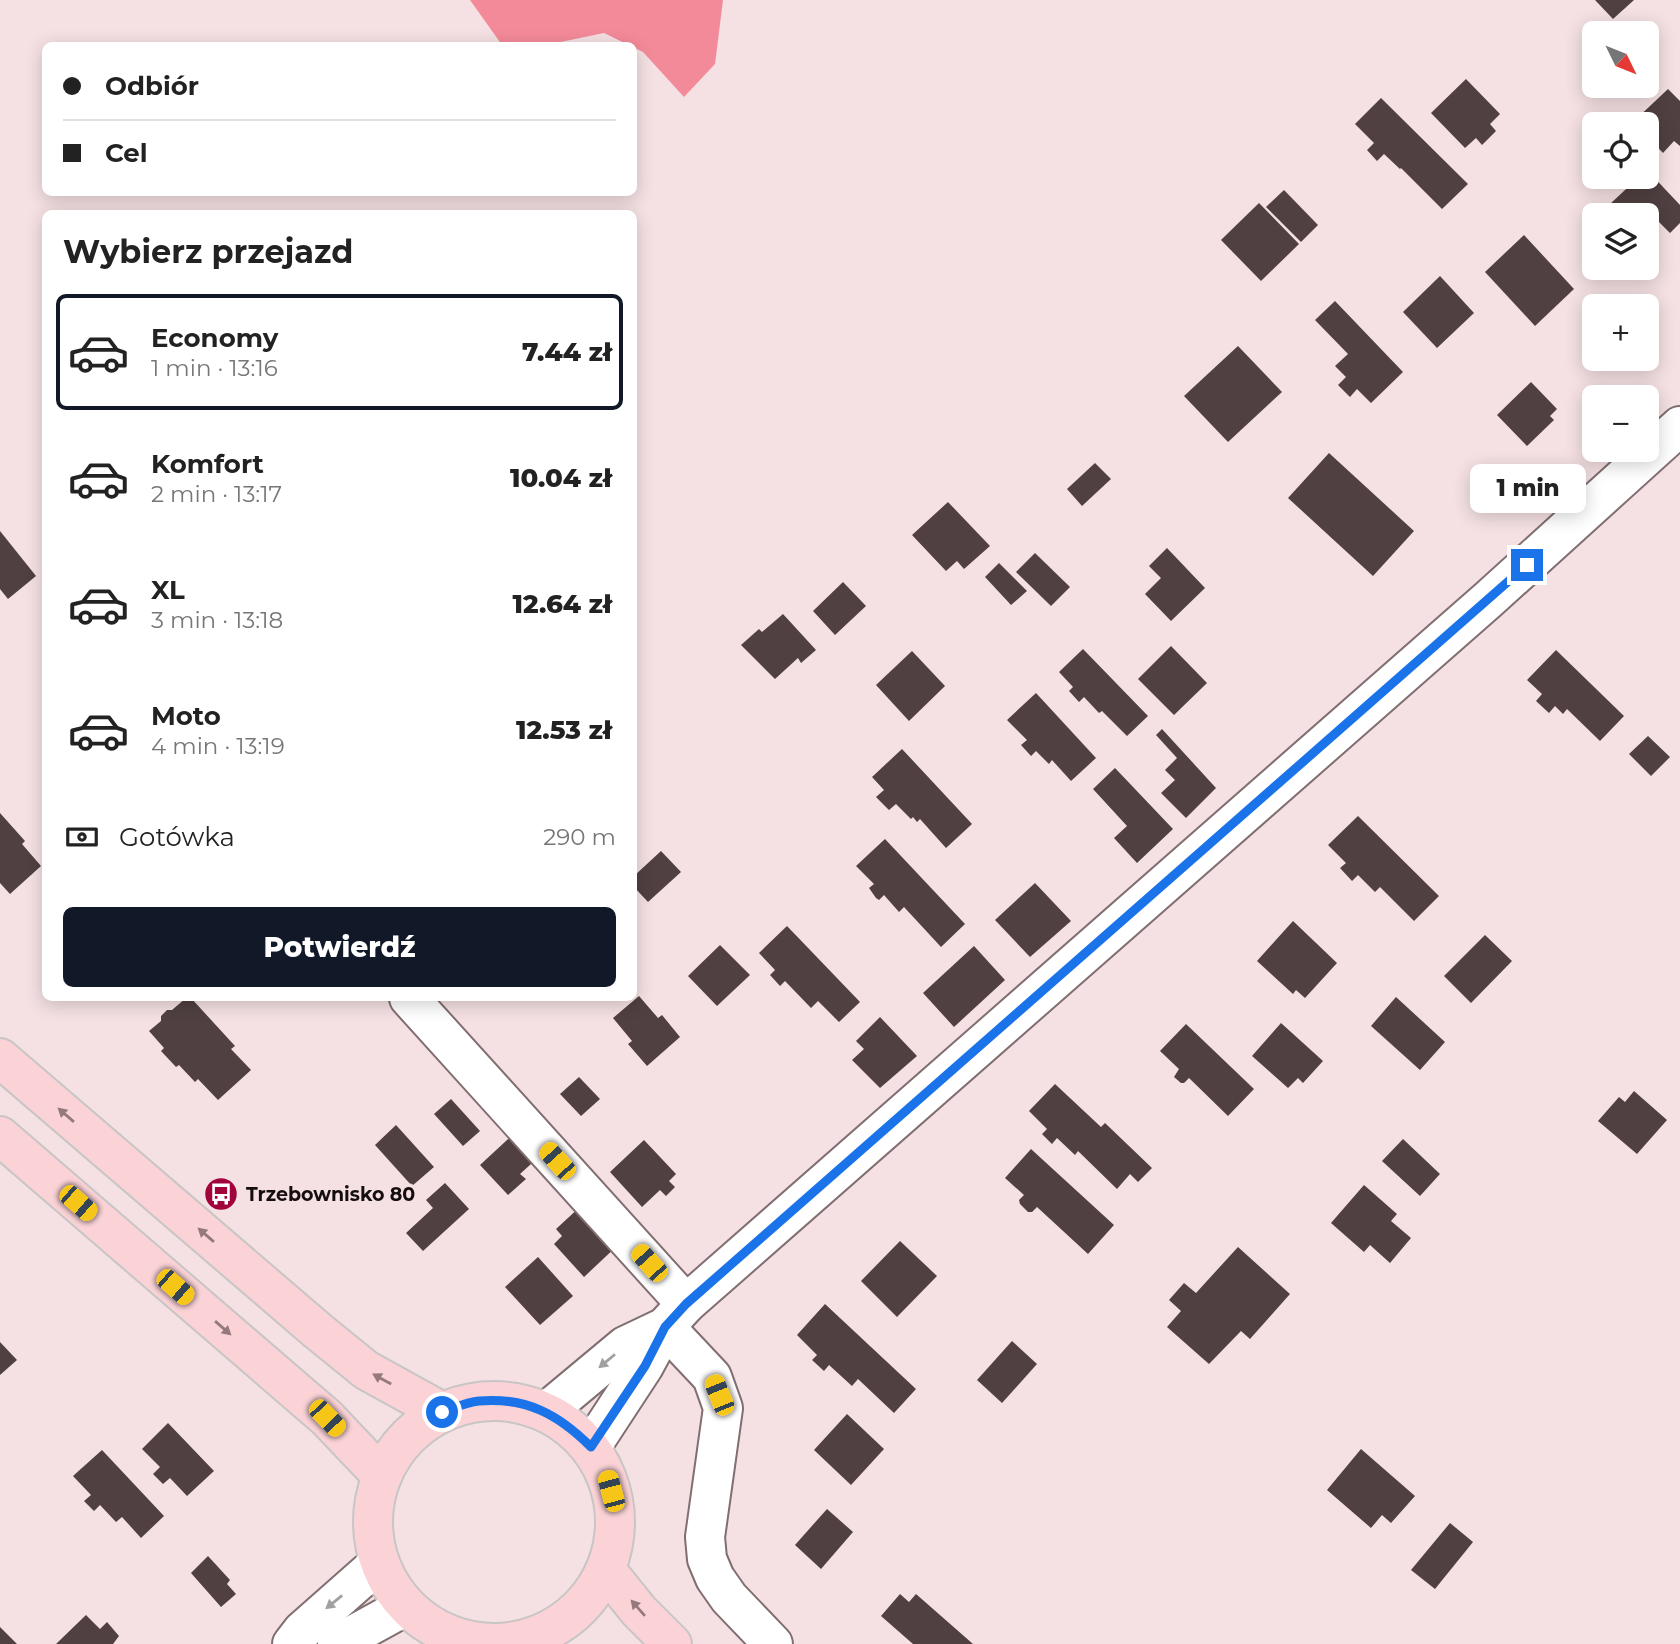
<!DOCTYPE html>
<html lang="pl">
<head>
<meta charset="utf-8">
<style>
	body { margin:0; font-family:Montserrat,sans-serif; background:#f2f2f2; color:#222; height:100vh; display:flex; flex-direction:column; font-size:26px; white-space:nowrap }
	* { box-sizing:border-box; margin:0 }
	p { font-size:23px; color:#767676 }
	.icon { flex:none; width:38px; height:38px; fill:none; stroke:currentColor; stroke-width:2; stroke-linecap:round; stroke-linejoin:round }
	.map { position:relative; flex:1; overflow:hidden }
	.panel { position:absolute; left:42px; top:210px; width:595px; height:791px; display:flex; flex-direction:column; background:#fff; border-radius:10px; box-shadow:0 4px 18px #0003 }
	.panel>* { flex:none }
	.banner { position:absolute; left:42px; top:42px; width:595px; height:154px; border-radius:10px; box-shadow:0 4px 18px #0003; display:grid; align-content:center; height:154px; padding:0 21px; background:#fff }
	.needle { width:46px; rotate:133deg }
	.buttons { position:absolute; left:1582px; top:21px; display:grid; gap:14px }
	.buttons a { display:grid; place-items:center; width:77px; height:77px; border-radius:10px; background:#fff; box-shadow:0 4px 18px #0003; font-size:35px }
	.end { position:absolute; width:32px; height:32px; margin:-16px; border:9px solid #1a73e8; background:#fff; box-shadow:0 0 0 4px #fff }
	.from { border-radius:50% }
	.bubble { position:absolute; height:49px; border-radius:10px; background:#fff; box-shadow:0 4px 18px #0003; font-size:23px; font-weight:800; line-height:49px; text-align:center }
	.car { position:absolute; width:21px; height:42px; margin:-21px -10px; border-radius:9px; box-shadow:0 0 5px 2px #0007; background:linear-gradient(#f5c518 24%,#345 0 40%,#f5c518 0 76%,#345 0 86%,#f5c518 0) }
	.banner b { display:flex; align-items:center; gap:24px; height:66px; font-size:26px }
	.banner b+b { border-top:2px solid #e0e0e0 }
	.banner i { width:18px; height:18px; background:#222 }
	ul { padding:0; list-style:none }
	li { display:flex; align-items:center; gap:21px; height:116px; margin:0 14px 10px; padding:0 7px; border:4px solid transparent; border-radius:10px }
	li div { flex:1 }
	li b { display:block; font-size:26px }
	li em { font-style:normal; font-weight:800 }
	li.on { border-color:#111827 }
	li>.icon { width:63px; height:63px; stroke-width:1.5 }
	h2 { padding:0 21px; font-size:32px; line-height:84px }
	.pay { display:flex; align-items:center; gap:18px; height:77px; padding:0 21px; font-size:26px }
	.pay p { margin-inline-start:auto }
	.action { display:flex; gap:14px; margin-top:auto; padding:14px 21px }
	.action a { flex:1; height:80px; border-radius:10px; background:#111827; color:#fff; font-size:28px; font-weight:800; line-height:80px; text-align:center }
	.map>svg:first-child { display:block }
</style>
</head>
<body>
<div class="map">
<svg width="1680" height="1644" viewBox="0 0 1680 1644">
	<rect width="100%" height="100%" fill="#f5e1e3"/>
	<!-- forest -->
	<polygon fill="#f38a99" points="470,0 723,0 715,64 684,97 643,52 604,33 546,45 502,45"/>
	<!-- building -->
	<g fill="#504041">
		<polygon points="1595,0 1634,0 1613,19"/>
		<polygon points="1466,79 1500,114 1490,124 1496,131 1482,145 1476,138 1465,148 1431,113"/>
		<polygon points="1668,89 1680,101 1680,146 1674,141 1663,153 1647,136 1647,124 1635,124 1633,122"/>
		<polygon points="1381,98 1468,184 1442,209 1401,168 1400,169 1384,154 1377,161 1367,150 1374,143 1355,124"/>
		<polygon points="1647,170 1680,205 1680,223 1670,233 1658,221 1647,232 1647,215 1622,215 1610,204 1639,177 1647,177"/>
		<polygon points="1284,190 1318,225 1301,242 1266,207"/>
		<polygon points="1259,203 1299,244 1261,281 1221,240"/>
		<polygon points="1524,235 1574,289 1535,326 1485,272"/>
		<polygon points="1440,276 1474,313 1437,348 1403,312"/>
		<polygon points="1335,301 1403,372 1371,403 1357,389 1350,397 1338,385 1346,377 1335,366 1348,354 1315,320"/>
		<polygon points="1238,346 1282,392 1228,442 1184,396"/>
		<polygon points="1531,382 1557,409 1550,416 1554,420 1527,446 1497,415"/>
		<polygon points="1329,453 1414,531 1373,576 1288,498"/>
		<polygon points="1095,463 1111,479 1082,506 1067,489"/>
		<polygon points="948,502 990,546 964,569 957,561 946,571 912,535"/>
		<polygon points="0,531 36,576 8,599 0,589"/>
		<polygon points="1167,548 1205,588 1171,621 1145,594 1161,578 1149,566"/>
		<polygon points="1035,553 1070,587 1051,606 1016,572"/>
		<polygon points="999,563 1027,591 1011,605 985,577"/>
		<polygon points="843,582 866,606 835,635 813,611"/>
		<polygon points="783,614 816,650 801,663 798,658 775,679 741,645 759,629 762,632"/>
		<polygon points="1171,646 1207,683 1174,715 1138,679"/>
		<polygon points="1083,649 1148,716 1127,736 1102,711 1099,713 1084,697 1079,702 1069,691 1073,687 1059,672"/>
		<polygon points="1556,650 1624,716 1600,741 1567,709 1563,714 1555,706 1549,713 1536,701 1542,694 1527,680"/>
		<polygon points="912,651 945,686 909,721 876,685"/>
		<polygon points="1036,693 1096,758 1071,781 1052,760 1049,764 1036,751 1031,756 1021,745 1027,740 1007,720"/>
		<polygon points="1162,729 1216,788 1186,818 1161,793 1175,780 1165,770 1177,758 1156,735"/>
		<polygon points="1648,736 1670,757 1651,776 1629,754"/>
		<polygon points="902,749 972,824 946,848 920,819 917,822 913,817 911,819 896,804 889,810 876,797 884,790 872,777"/>
		<polygon points="1115,768 1173,829 1137,863 1114,838 1127,826 1093,789"/>
		<polygon points="0,813 25,841 22,844 41,866 10,894 0,883"/>
		<polygon points="1358,816 1439,896 1414,921 1380,887 1375,892 1358,875 1352,881 1340,868 1346,863 1328,845"/>
		<polygon points="885,839 965,924 941,947 904,907 899,912 884,895 879,900 876,898 869,888 874,884 856,866"/>
		<polygon points="661,851 681,872 648,902 634,887 634,876"/>
		<polygon points="1035,883 1071,921 1030,957 995,920"/>
		<polygon points="1293,921 1337,963 1305,998 1296,990 1293,994 1257,961"/>
		<polygon points="787,926 860,1002 839,1022 818,1001 811,1008 785,981 780,986 770,975 775,970 759,953"/>
		<polygon points="1485,935 1512,961 1471,1003 1444,976"/>
		<polygon points="720,945 750,975 717,1006 688,976"/>
		<polygon points="974,946 1005,980 954,1027 923,993"/>
		<polygon points="639,996 658,1018 662,1015 680,1037 647,1066 628,1044 632,1041 613,1018"/>
		<polygon points="1396,997 1445,1042 1420,1070 1371,1026"/>
		<polygon points="186,998 191,998 235,1046 231,1049 251,1070 218,1100 198,1079 195,1082 179,1065 176,1067 161,1051 164,1048 149,1031 161,1021 161,1016 167,1010 172,1010"/>
		<polygon points="880,1017 917,1056 880,1088 852,1060 864,1049 856,1041"/>
		<polygon points="1281,1023 1323,1061 1303,1083 1298,1078 1288,1088 1252,1056"/>
		<polygon points="1186,1024 1254,1089 1228,1116 1189,1078 1184,1083 1181,1083 1174,1077 1179,1069 1160,1051"/>
		<polygon points="579,1077 600,1099 581,1116 560,1094"/>
		<polygon points="1055,1084 1101,1127 1105,1123 1152,1168 1138,1182 1130,1174 1117,1189 1078,1151 1075,1155 1057,1138 1052,1144 1042,1134 1047,1129 1029,1111"/>
		<polygon points="1634,1091 1667,1120 1637,1154 1598,1121 1619,1097 1625,1102"/>
		<polygon points="451,1099 480,1131 463,1146 434,1114"/>
		<polygon points="396,1125 434,1167 412,1186 375,1145"/>
		<polygon points="519,1129 542,1154 520,1174 526,1179 508,1195 480,1165"/>
		<polygon points="1403,1139 1440,1174 1420,1196 1382,1161"/>
		<polygon points="644,1140 676,1174 669,1181 675,1187 666,1196 660,1190 642,1207 610,1172"/>
		<polygon points="1031,1149 1114,1225 1088,1254 1037,1207 1032,1212 1028,1212 1020,1204 1019,1200 1024,1195 1005,1178"/>
		<polygon points="445,1183 469,1209 423,1251 406,1233 433,1208 426,1200"/>
		<polygon points="1364,1185 1397,1214 1391,1221 1411,1238 1390,1263 1370,1245 1364,1252 1331,1223"/>
		<polygon points="582,1205 618,1245 584,1277 554,1244 562,1236 556,1229"/>
		<polygon points="900,1241 937,1276 897,1317 861,1281"/>
		<polygon points="1238,1247 1290,1294 1250,1339 1241,1331 1209,1364 1167,1327 1181,1311 1169,1300 1184,1283 1196,1293"/>
		<polygon points="538,1257 573,1296 540,1325 505,1287"/>
		<polygon points="825,1304 916,1389 894,1413 858,1379 852,1386 829,1365 824,1371 812,1360 817,1355 797,1335"/>
		<polygon points="1012,1341 1037,1364 1002,1403 977,1380"/>
		<polygon points="0,1342 17,1360 0,1375"/>
		<polygon points="847,1414 884,1449 851,1485 814,1450"/>
		<polygon points="168,1423 214,1471 187,1496 170,1478 163,1484 153,1474 160,1467 142,1449"/>
		<polygon points="1361,1449 1415,1496 1391,1523 1382,1515 1371,1528 1327,1490"/>
		<polygon points="102,1450 164,1516 141,1538 122,1517 116,1522 100,1505 94,1511 84,1501 91,1495 73,1476"/>
		<polygon points="827,1509 853,1532 821,1569 795,1545"/>
		<polygon points="1450,1523 1473,1542 1435,1589 1411,1570"/>
		<polygon points="208,1556 230,1580 227,1584 236,1594 221,1607 191,1573"/>
		<polygon points="900,1594 909,1602 916,1594 973,1644 913,1644 881,1616"/>
		<polygon points="86,1615 100,1629 107,1622 119,1636 113,1644 56,1644"/>
		<polygon points="0,1627 17,1644 0,1644"/>
	</g>
	<g fill="none" stroke-linecap="round" stroke-linejoin="round">
		<!-- minor casing -->
		<g stroke="#806e70" stroke-width="42">
			<g id="minor">
				<polyline points="409,998 686,1304"/>
				<polyline points="665,1327 712,1377 723,1408 705,1537 707,1559 715,1578 729,1598 773,1644"/>
				<polyline points="547,1411 625,1346 665,1327"/>
				<polyline points="591,1447 644,1366 665,1327 686,1304 1489,599 1680,426"/>
				<polyline points="292,1644 302,1631 379,1563"/>
				<polyline points="337,1644 406,1606"/>
			</g>
		</g>
		<!-- major casing -->
		<g stroke="#c7c5c5" stroke-width="42">
			<g id="major">
				<polyline points="0,1058 318,1331 366,1370 442,1412"/>
				<polyline points="0,1136 327,1418 382,1476"/>
				<circle cx="494" cy="1522" r="121"/>
				<polyline points="606,1570 639,1611 672,1644"/>
			</g>
		</g>
		<!-- minor -->
		<use href="#minor" stroke="#fff" stroke-width="38"/>
		<!-- major -->
		<use href="#major" stroke="#fbd3d7" stroke-width="38"/>
	</g>
	<!-- one-way arrows -->
	<defs><path id="oneway-solid" d="M-6-.8H1V-3.2L6.5 0L1 3.2V.8H-6Z" transform="scale(1.75)"/></defs>
	<g fill="#947a7d">
		<use href="#oneway-solid" transform="translate(66 1115) rotate(-139)"/>
		<use href="#oneway-solid" transform="translate(206 1235) rotate(-139)"/>
		<use href="#oneway-solid" transform="translate(223 1328) rotate(41)"/>
		<use href="#oneway-solid" transform="translate(382 1379) rotate(-151)"/>
		<use href="#oneway-solid" transform="translate(638 1608) rotate(-131)"/>
	</g>
	<g fill="#a19f9f">
		<use href="#oneway-solid" transform="translate(607 1361) rotate(140)"/>
		<use href="#oneway-solid" transform="translate(334 1602) rotate(141)"/>
	</g>
	<g fill="none" stroke-linecap="round" stroke-linejoin="round">
		<!-- route -->
		<path stroke="#1a73e8" stroke-width="9" d="M442 1412C454 1408 467 1402 479 1401 526 1397 558 1414 591 1447L645 1366 665 1327 686 1304 1527 565"/>
	</g>
	<!-- icons -->
	<defs>
		<g id="bus-disc" transform="scale(1.75)"><circle r="9.5" fill="#a1023b" stroke="#f5e1e3"/><path d="M-5-6H5V4H4V6H2V4H-2V6H-4V4H-5ZM-3.5-4V0h7V-4ZM-3.5 1.2v1.5H-2V1.2ZM2 1.2v1.5H3.5V1.2Z" fill="#fff"/></g>
	</defs>
	<g fill-rule="evenodd">
		<use href="#bus-disc" x="221" y="1194"/>
	</g>
	<g text-anchor="middle" dominant-baseline="central" stroke-width="7" stroke-linejoin="round" paint-order="stroke">
		<!-- poi labels -->
		<g font-size="19" font-weight="bold" fill="#150e0f" stroke="#f5e1e3" text-anchor="start">
			<text x="246" y="1194">Trzebownisko 80</text>
		</g>
	</g>
</svg>
<div class="buttons">
<a><svg class="needle" viewBox="-14 -14 28 28"><path d="M0-13l5 13h-10z" fill="#e53935"/><path d="M0 13l5-13h-10z" fill="#767676"/></svg></a>
<a><svg class="icon" aria-label="locate" viewBox="0 0 24 24"><circle cx="12" cy="12" r="6"/><path d="M12 2v4M12 18v4M2 12h4M18 12h4"/></svg></a>
<a><svg class="icon" aria-label="layers" viewBox="0 0 24 24"><path d="M12 4l9 5-9 5-9-5zM3 14l9 5 9-5"/></svg></a>
<a>+</a>
<a>−</a>
</div>
<i class="end from" style="left:442px;top:1412px"></i>
<i class="end" style="left:1527px;top:565px"></i>
<div class="bubble" style="left:1470px;top:464px;width:116px">1 min</div>
<i class="car" style="left:557px;top:1161px;rotate:318deg"></i>
<i class="car" style="left:78px;top:1203px;rotate:131deg"></i>
<i class="car" style="left:649px;top:1263px;rotate:318deg"></i>
<i class="car" style="left:175px;top:1287px;rotate:131deg"></i>
<i class="car" style="left:719px;top:1395px;rotate:338deg"></i>
<i class="car" style="left:327px;top:1418px;rotate:136deg"></i>
<i class="car" style="left:611px;top:1491px;rotate:345deg"></i>
<div class="banner">
<b><i class="from"></i>Odbiór</b>
<b><i></i>Cel</b>
</div>
<section class="panel">
<h2>Wybierz przejazd</h2>
<ul>
<li class="on"><svg class="icon" aria-label="car" viewBox="0 0 24 24"><path d="M5 17H2v-5l4-1 3-4h7l3 4 3 1v5h-3M9 17h6M6 11h13"/><circle cx="7" cy="17" r="2"/><circle cx="17" cy="17" r="2"/></svg><div><b>Economy</b><p>1 min · 13:16</p></div><em>7.44 zł</em></li>
<li><svg class="icon" aria-label="car" viewBox="0 0 24 24"><path d="M5 17H2v-5l4-1 3-4h7l3 4 3 1v5h-3M9 17h6M6 11h13"/><circle cx="7" cy="17" r="2"/><circle cx="17" cy="17" r="2"/></svg><div><b>Komfort</b><p>2 min · 13:17</p></div><em>10.04 zł</em></li>
<li><svg class="icon" aria-label="car" viewBox="0 0 24 24"><path d="M5 17H2v-5l4-1 3-4h7l3 4 3 1v5h-3M9 17h6M6 11h13"/><circle cx="7" cy="17" r="2"/><circle cx="17" cy="17" r="2"/></svg><div><b>XL</b><p>3 min · 13:18</p></div><em>12.64 zł</em></li>
<li><svg class="icon" aria-label="car" viewBox="0 0 24 24"><path d="M5 17H2v-5l4-1 3-4h7l3 4 3 1v5h-3M9 17h6M6 11h13"/><circle cx="7" cy="17" r="2"/><circle cx="17" cy="17" r="2"/></svg><div><b>Moto</b><p>4 min · 13:19</p></div><em>12.53 zł</em></li>
</ul>
<div class="pay"><svg class="icon" aria-label="cash" viewBox="0 0 24 24"><path d="M3 7h18v10H3z"/><circle cx="12" cy="12" r="2"/></svg>Gotówka<p>290 m</p></div>
<div class="action"><a>Potwierdź</a></div>
</section>
</div>
</body>
</html>
